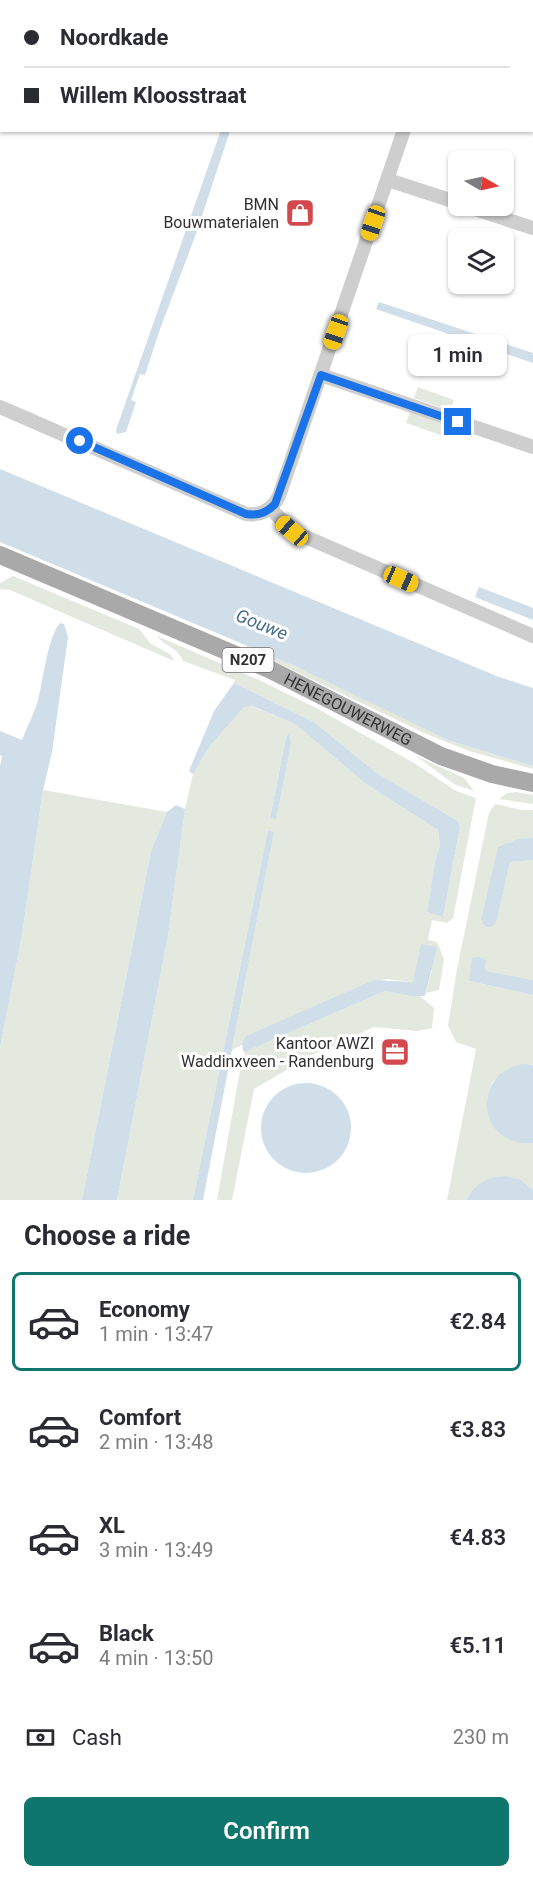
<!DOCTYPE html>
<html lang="en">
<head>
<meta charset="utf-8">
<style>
	body { margin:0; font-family:Roboto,sans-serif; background:#f2f2f3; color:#2b2b33; height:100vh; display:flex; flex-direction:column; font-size:22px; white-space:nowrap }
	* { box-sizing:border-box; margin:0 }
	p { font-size:20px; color:#7c7c81 }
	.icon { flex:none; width:33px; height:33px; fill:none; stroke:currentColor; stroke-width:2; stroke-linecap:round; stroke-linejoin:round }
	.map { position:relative; height:1200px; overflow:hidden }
	.panel { display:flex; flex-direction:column; background:#fff; flex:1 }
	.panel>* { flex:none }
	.hud { position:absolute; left:0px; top:0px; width:534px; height:132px; box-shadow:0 2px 4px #0004; display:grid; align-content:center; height:132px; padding:0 24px; background:#fff }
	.needle { width:39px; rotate:99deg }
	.buttons { position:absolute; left:448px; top:150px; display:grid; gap:12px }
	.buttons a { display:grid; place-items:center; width:66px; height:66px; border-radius:9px; background:#fff; box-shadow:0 2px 4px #0004; font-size:30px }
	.end { position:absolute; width:27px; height:27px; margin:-14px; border:8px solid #1a73e8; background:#fff; box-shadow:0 0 0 3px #fff }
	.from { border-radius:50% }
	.bubble { position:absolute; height:42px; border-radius:9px; background:#fff; box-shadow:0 2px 4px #0004; font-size:20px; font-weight:600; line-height:42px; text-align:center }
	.car { position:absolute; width:18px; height:36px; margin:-18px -9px; border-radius:8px; box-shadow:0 0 4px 2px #0007; background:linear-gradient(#f5c518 24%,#345 0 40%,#f5c518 0 76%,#345 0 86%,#f5c518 0) }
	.hud b { display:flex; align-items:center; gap:21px; height:57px; font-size:22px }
	.hud b+b { border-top:2px solid #e1e1e2 }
	.hud i { width:15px; height:15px; background:#2b2b33 }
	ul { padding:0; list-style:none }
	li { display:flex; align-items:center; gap:18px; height:99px; margin:0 12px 9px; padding:0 12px; border:3px solid transparent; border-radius:9px }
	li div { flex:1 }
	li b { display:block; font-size:22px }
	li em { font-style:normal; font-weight:600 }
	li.on { border-color:#0f766e }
	li>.icon { width:54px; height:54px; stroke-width:1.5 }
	h2 { padding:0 24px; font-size:27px; line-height:72px }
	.pay { display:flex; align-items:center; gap:15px; height:66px; padding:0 24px; font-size:22px }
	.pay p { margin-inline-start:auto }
	.action { display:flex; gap:12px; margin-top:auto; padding:12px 24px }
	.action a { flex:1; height:69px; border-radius:9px; background:#0f766e; color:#fff; font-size:24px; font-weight:600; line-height:69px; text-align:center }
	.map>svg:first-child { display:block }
</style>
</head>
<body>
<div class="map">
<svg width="533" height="1200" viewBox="0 0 533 1200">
	<rect width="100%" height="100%" fill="#fff"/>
	<!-- green -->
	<g fill="#e3e9de" fill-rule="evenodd">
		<polygon points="418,387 454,400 450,411 414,398"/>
		<polygon points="410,412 445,424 441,435 406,423"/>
		<polygon points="13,576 139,629 150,643 171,655 174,661 10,590 0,589 0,583"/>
		<path d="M157 636 259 680 316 708 414 763 456 791 476 798 453 918 447 923 432 920 428 940 437 942 444 959 439 990 426 993 432 970 413 982 386 979 242 1042V1045L232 1050 274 832 268 830 193 1200H117L168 936 185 809 193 774 210 746 244 707 251 706 295 724 366 784 438 830 440 845 435 861 427 912 443 917 460 827 458 821 378 774 314 722 234 683 235 680 183 661C178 647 165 647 157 636ZM290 734 291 743 275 819 270 817 286 737Z"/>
		<polygon points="247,645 345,688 450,741 533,766 533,769 469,751 424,733 246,648"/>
		<polygon points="416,756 464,778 474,791 454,784"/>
		<polygon points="43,790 167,812 151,851 82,1200 0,1200 0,1048 22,935"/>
		<polygon points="516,792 533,795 533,804 499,799 507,793"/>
		<path d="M495 804 522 810H533V838L509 842 497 920 510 862 533 860V980L487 971 485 967 469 981 533 995V1065L530 1064 493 1081C476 1112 498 1146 533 1143V1190C511 1168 481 1173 466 1200H447L476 1049 456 1042 448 1026 457 969 489 813Z"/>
		<polygon points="385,991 420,996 434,1008 432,1028 418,1031 374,1027 312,1055 254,1089 232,1200 217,1200 239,1076 245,1052"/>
	</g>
	<!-- water -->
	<g fill="#cfdee9">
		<polygon points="221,130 230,131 196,234 160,329 145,375 140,374 131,400 136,402 126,432 117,434 116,430"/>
		<polygon points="379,302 533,353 533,363 376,309"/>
		<polygon points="0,469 499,677 533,688 533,766 450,741 295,666 0,542"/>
		<polygon points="479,587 533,608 533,620 475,597"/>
		<path d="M60 623 64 624 68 637 52 752 43 790 22 935 0 1048V766L2 756 0 755V731L22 740C27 727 34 714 38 700 43 681 48 636 60 623Z"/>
		<polygon points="234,683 314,722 378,774 458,821 460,827 443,917 427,912 435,861 440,845 438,830 366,784 295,724 252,706 244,707 210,746 193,774 189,771 214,711"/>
		<polygon points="290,733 291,743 276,819 270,818 286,737"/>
		<polygon points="176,805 185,809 168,936 117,1200 82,1200 151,851 167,812"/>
		<polygon points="268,830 274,832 203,1200 193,1200"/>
		<polygon points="533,838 533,860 510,862 497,920 492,927 486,927 481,920 498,847 518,839"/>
		<polygon points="421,944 437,947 425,996 413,996 385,991 245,1052 243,1051 242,1043 246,1036 374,980 413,982"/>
		<polygon points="479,957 486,960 485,967 487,971 533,980 533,995 469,981 472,958"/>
		<path d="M523 1064 533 1065V1143C478 1148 469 1074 523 1064Z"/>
		<circle cx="306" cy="1128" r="45"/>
		<path d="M507 1176 521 1180 533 1190V1200H466C475 1183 489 1175 507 1176Z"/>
	</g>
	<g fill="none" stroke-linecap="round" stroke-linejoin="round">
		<!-- minor -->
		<g stroke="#cecece" stroke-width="14">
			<polyline points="441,2 441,0"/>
			<polyline points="388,180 459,203"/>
			<polyline points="466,206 533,228"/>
			<polyline points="321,375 533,447"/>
			<path d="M0 407 246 514C261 516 272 510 279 496L404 130"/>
			<polyline points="271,509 292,531 533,636"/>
		</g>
		<!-- major -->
		<path stroke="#a9a9a9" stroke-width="18" id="s1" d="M0 555 269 669 441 756 492 774 533 783"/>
	</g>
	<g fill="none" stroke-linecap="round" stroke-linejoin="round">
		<!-- route -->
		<path stroke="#1a73e8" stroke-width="8" d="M80 441 246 514C258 516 267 513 275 504L321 375 458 422"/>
	</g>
	<!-- icons -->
	<defs>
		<g id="shop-square" transform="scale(1.5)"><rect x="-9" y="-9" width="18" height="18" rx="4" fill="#d2484c" stroke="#fff"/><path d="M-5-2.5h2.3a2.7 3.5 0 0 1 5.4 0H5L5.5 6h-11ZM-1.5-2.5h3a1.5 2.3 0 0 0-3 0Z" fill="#fff"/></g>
		<g id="office-square" transform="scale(1.5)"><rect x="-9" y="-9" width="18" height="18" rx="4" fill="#d2484c" stroke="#fff"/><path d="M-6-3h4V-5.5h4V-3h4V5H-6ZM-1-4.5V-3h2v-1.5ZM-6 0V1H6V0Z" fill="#fff"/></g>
	</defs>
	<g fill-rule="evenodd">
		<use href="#shop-square" x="300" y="213"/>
		<use href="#office-square" x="395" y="1052"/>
	</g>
	<g text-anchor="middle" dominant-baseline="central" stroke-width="6" stroke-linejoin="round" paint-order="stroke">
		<!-- shield labels -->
		<rect fill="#fff" stroke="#6f6f6f" stroke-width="1.5" x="222.5" y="648" width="51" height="24" rx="4.5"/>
		<g font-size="15" font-weight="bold" fill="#313131">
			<text x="248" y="660">N207</text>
		</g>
		<!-- poi labels -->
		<g font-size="16" fill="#313131" stroke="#fff" text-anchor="end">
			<text x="279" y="204">BMN<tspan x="279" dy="18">Bouwmaterialen</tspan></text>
			<text x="374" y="1043">Kantoor AWZI<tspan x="374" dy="18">Waddinxveen - Randenburg</tspan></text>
		</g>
		<!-- street labels -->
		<g font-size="16" fill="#313131" stroke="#fff">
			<text stroke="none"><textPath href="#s1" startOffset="381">HENEGOUWERWEG</textPath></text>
		</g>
		<!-- water labels -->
		<g font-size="18" font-style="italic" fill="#476d8a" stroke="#fff">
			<text transform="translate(262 624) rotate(22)">Gouwe</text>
		</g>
	</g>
</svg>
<div class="buttons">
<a><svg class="needle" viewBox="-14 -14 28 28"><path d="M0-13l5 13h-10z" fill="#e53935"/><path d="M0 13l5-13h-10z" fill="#7c7c81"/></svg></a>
<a><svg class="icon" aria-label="layers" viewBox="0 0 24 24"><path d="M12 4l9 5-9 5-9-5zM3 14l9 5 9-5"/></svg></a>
</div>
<i class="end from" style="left:80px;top:441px"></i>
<i class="end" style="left:458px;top:422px"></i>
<div class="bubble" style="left:408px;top:334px;width:99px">1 min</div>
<i class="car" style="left:373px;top:223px;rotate:199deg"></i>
<i class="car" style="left:336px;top:332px;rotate:199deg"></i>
<i class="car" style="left:292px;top:531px;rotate:311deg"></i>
<i class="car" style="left:401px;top:579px;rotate:114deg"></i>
<div class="hud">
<b><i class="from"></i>Noordkade</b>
<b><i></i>Willem Kloosstraat</b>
</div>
</div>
<section class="panel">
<h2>Choose a ride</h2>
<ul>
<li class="on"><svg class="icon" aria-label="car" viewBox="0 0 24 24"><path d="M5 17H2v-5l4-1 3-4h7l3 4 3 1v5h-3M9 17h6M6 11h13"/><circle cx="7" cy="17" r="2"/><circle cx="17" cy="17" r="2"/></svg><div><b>Economy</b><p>1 min · 13:47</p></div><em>€2.84</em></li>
<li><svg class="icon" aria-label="car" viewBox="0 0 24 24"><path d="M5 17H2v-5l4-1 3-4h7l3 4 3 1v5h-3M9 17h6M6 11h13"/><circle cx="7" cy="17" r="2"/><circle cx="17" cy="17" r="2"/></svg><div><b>Comfort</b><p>2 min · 13:48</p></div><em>€3.83</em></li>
<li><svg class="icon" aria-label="car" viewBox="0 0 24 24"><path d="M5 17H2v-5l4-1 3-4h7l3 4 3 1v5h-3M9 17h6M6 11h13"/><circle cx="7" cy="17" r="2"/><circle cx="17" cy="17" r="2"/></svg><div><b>XL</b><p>3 min · 13:49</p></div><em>€4.83</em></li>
<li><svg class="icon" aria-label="car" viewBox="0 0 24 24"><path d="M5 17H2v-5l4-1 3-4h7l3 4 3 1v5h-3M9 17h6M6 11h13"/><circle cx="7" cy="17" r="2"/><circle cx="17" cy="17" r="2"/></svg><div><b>Black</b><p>4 min · 13:50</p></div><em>€5.11</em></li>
</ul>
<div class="pay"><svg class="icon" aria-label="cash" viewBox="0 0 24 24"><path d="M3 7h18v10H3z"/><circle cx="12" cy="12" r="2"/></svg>Cash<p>230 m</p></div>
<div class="action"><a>Confirm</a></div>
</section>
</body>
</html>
